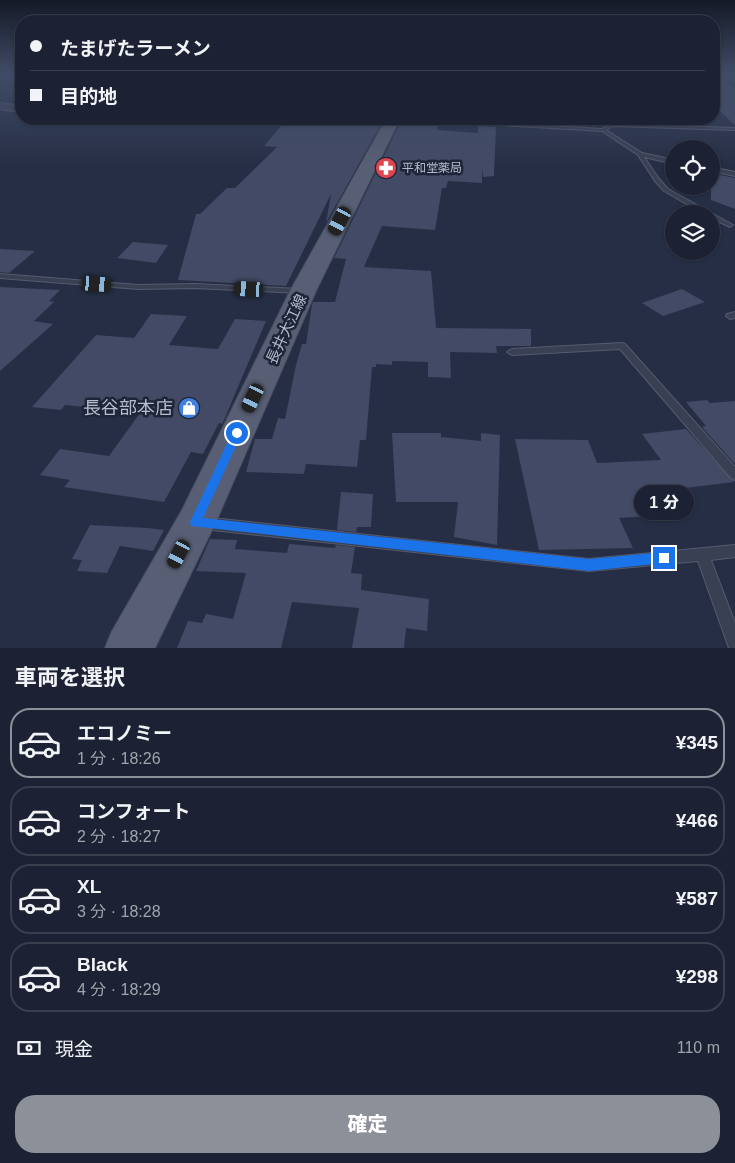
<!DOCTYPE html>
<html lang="ja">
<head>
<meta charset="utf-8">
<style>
	body { margin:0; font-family:Helvetica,"Noto Sans JP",sans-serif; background:#252a3b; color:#f1f3f6; height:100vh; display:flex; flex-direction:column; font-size:19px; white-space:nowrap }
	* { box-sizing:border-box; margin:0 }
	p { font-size:16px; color:#a0a4ac }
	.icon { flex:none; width:28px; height:28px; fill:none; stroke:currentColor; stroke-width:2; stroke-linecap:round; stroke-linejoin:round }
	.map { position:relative; height:648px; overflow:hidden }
	.side { display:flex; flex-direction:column; background:#1c2233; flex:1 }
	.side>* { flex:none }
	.hud { position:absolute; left:15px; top:15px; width:705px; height:110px; border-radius:20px; box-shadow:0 1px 4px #0004,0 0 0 1px #3a3f4e; display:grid; align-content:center; height:110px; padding:0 15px; background:#1c2233 }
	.buttons { position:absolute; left:665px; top:140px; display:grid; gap:10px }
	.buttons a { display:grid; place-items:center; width:55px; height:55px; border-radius:50%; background:#1c2233; box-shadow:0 1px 4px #0004,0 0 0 1px #3a3f4e; font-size:25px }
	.end { position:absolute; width:22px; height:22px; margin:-11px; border:6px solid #1a73e8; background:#fff; box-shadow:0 0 0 2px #fff }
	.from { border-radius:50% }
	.bubble { position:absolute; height:35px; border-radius:18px; background:#1c2233; box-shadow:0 1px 4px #0004,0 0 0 1px #3a3f4e; font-size:16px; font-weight:800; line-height:35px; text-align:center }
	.car { position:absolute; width:15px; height:30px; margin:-15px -8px; border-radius:6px; box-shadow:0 0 4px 1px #0007; background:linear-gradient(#222 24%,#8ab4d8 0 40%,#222 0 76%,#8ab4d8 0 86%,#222 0) }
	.hud b { display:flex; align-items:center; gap:18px; height:48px; font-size:19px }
	.hud b+b { border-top:1px solid #3a3f4e }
	.hud i { width:12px; height:12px; background:#f1f3f6 }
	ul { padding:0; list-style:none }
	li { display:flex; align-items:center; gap:15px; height:70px; margin:0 10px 8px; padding:0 5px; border:2px solid #3a3f4e; border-radius:20px }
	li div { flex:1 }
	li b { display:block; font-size:19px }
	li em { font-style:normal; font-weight:800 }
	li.on { border-color:#8c9099 }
	li>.icon { width:45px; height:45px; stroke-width:1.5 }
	h2 { padding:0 15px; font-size:22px; line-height:60px }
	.pay { display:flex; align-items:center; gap:12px; height:55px; padding:0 15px; font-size:19px }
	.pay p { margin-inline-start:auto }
	.action { display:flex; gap:10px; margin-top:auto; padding:10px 15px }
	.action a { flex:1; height:58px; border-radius:20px; background:#8c9099; color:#fff; font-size:20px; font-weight:800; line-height:58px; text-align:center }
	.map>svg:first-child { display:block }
</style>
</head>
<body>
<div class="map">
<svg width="735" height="648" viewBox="0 0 735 648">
	<rect width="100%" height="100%" fill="#252e44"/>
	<!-- building -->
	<g fill="#424a65">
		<polygon points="714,80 723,80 735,88 735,125 714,106"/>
		<polygon points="287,119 383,121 326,223 331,194 286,286 178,280 196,214 200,214 227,188 235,188 277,147 264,146"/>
		<polygon points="405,120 439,123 437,130 478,133 478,126 496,127 494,176 483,177 482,168 482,183 448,181 446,188 442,188 435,230 382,226 364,267 431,271 436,328 531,329 531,346 496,346 497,353 450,352 451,378 428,377 428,362 392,361 392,365 376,364 376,367 372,367 366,440 360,440 357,467 306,464 304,474 246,472 255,439 272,439 278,418 285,419 296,365 302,344 306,344 312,304 313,302 335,302 346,259 334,258 401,121"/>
		<polygon points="711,173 735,178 735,209 711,200"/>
		<polygon points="133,242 168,245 156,263 117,258"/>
		<polygon points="0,249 35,251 9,273 0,272"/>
		<polygon points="0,287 60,290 49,301 54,302 34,321 53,324 0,371"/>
		<polygon points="682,289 705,302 663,316 642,303"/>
		<polygon points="151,314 187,316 169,345 218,349 235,319 266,321 224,420 222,424 219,423 203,454 191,452 164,502 64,487 70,480 40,475 60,449 109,456 140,413 65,405 61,410 32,407 96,335 134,338"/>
		<polygon points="707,400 710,403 735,401 735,464 702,427 706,426 686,402"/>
		<polygon points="686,429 734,482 669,490 683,514 619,518 633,548 539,550 515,439 588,440 597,463 661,460 642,434"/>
		<polygon points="392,433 441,433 441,437 481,441 481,433 500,435 497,545 454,537 458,502 396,502"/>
		<polygon points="341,492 373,494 371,527 357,527 356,532 337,530"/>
		<polygon points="90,525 148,528 164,530 153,551 120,546 107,573 77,571 82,560 72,559"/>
		<polygon points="210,539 237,540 235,549 287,553 289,544 335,548 336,545 355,547 351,573 362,574 361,590 429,599 427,631 406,628 404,648 352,648 359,608 292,602 281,648 177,648 188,621 202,623 206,614 233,619 246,573 196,571"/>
	</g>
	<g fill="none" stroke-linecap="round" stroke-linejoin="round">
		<!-- service casing -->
		<g stroke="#555b6e" stroke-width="2">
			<g id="service">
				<rect x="714" y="76" width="21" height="2"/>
				<polygon points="414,119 435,119 602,129 612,124 735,128 735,130 613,126 606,130 642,153 674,160 674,164 644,157 659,179 668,189 733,225 730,227 728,226 711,218 711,214 704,214 664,191 655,181 638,155 602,131 416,120"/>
				<polygon points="711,167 735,172 735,176 711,171"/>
				<polygon points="0,274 138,285 195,284 300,289 304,291 300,293 195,288 138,289 0,278"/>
				<polygon points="735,312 735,318 730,319 726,316 727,314"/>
				<polygon points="622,343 625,344 735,467 735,480 731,478 620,349 512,355 507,352 512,349"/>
				<polygon points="203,517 589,559 735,545 735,557 711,560 735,623 735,648 729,648 698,561 589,571 203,529 198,527 197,523 198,519"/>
			</g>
		</g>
		<!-- minor casing -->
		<g stroke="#555b6e" stroke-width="2">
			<polygon id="minor" points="0,103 21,106 21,112 0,109"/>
		</g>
		<!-- primary casing -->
		<g stroke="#43495d" stroke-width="2">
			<polygon id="primary" points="386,119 400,119 316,291 216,522 155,648 105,648 112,631 182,510 290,291"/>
		</g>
		<!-- service -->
		<use href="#service" fill="#3a4054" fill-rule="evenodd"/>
		<!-- minor -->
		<use href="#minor" fill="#3a4054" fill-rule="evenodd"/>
		<!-- primary -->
		<use href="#primary" fill="#585f74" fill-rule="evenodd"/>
	</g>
	<!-- sky -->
	<linearGradient id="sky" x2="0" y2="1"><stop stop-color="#141925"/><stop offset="0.45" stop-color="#404c67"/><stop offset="1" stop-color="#404c67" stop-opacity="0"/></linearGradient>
	<rect width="735" height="165" fill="url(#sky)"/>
	<!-- route -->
	<polygon fill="#1a73e8" points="237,430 242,433 203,518 589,559 664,552 669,553 671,558 669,562 664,563 589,571 191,526 190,522 232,433"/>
	<!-- icons -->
	<defs>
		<g id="pharmacy-disc" transform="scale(1.125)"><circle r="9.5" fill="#e0444e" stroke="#1e2539"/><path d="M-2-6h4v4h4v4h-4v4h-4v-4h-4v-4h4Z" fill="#fff"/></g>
		<g id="shop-disc" transform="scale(1.125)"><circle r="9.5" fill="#3f7fe0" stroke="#1e2539"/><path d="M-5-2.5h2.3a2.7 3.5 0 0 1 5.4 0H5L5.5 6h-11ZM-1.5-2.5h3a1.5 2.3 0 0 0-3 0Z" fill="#fff"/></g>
	</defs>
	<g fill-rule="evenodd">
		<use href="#pharmacy-disc" x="386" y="168"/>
		<use href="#shop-disc" x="189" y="408"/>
	</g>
	<g text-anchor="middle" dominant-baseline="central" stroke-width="5" stroke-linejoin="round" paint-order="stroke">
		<!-- far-poi labels -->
		<g font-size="12" fill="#b7bccd" stroke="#1e2539" text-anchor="start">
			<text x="402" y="168">平和堂薬局</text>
		</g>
		<!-- street labels -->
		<g font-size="15" fill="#b7bccd" stroke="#1e2539">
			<text transform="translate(286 329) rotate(-65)">長井大江線</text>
		</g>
		<!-- near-poi labels -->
		<g font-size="18" fill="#b7bccd" stroke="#1e2539" text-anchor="end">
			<text x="173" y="408">長谷部本店</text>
		</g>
	</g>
</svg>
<div class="buttons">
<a><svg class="icon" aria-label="locate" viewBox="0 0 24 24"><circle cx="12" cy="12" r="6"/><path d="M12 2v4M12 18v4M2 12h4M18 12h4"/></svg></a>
<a><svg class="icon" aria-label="layers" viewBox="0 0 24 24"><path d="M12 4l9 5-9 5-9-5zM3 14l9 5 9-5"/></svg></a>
</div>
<i class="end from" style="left:237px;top:433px"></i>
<i class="end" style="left:664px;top:558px"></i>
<div class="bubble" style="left:634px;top:485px;width:60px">1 分</div>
<i class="car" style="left:340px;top:221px;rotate:208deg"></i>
<i class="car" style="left:97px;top:284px;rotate:94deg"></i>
<i class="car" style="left:249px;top:289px;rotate:273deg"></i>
<i class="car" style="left:253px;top:398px;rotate:205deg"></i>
<i class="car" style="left:179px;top:554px;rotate:208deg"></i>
<div class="hud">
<b><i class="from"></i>たまげたラーメン</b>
<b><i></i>目的地</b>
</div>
</div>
<section class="side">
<h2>車両を選択</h2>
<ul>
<li class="on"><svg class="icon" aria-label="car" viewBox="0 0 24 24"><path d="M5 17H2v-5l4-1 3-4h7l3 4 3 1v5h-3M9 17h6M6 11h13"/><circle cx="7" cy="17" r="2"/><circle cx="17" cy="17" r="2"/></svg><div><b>エコノミー</b><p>1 分 · 18:26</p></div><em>¥345</em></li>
<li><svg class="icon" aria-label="car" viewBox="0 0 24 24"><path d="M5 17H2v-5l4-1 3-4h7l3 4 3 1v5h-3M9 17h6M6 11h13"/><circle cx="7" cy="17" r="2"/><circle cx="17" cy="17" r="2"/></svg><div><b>コンフォート</b><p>2 分 · 18:27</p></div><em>¥466</em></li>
<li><svg class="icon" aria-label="car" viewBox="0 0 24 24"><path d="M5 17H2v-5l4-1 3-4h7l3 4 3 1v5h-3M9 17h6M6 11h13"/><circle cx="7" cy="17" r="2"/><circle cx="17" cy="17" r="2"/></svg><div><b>XL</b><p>3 分 · 18:28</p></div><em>¥587</em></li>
<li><svg class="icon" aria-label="car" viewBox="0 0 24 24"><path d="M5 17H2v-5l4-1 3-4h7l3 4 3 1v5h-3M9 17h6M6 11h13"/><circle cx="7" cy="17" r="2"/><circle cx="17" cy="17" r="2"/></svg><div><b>Black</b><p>4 分 · 18:29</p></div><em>¥298</em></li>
</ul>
<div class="pay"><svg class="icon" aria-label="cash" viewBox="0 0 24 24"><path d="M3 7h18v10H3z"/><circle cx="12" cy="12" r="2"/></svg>現金<p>110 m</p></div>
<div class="action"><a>確定</a></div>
</section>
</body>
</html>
